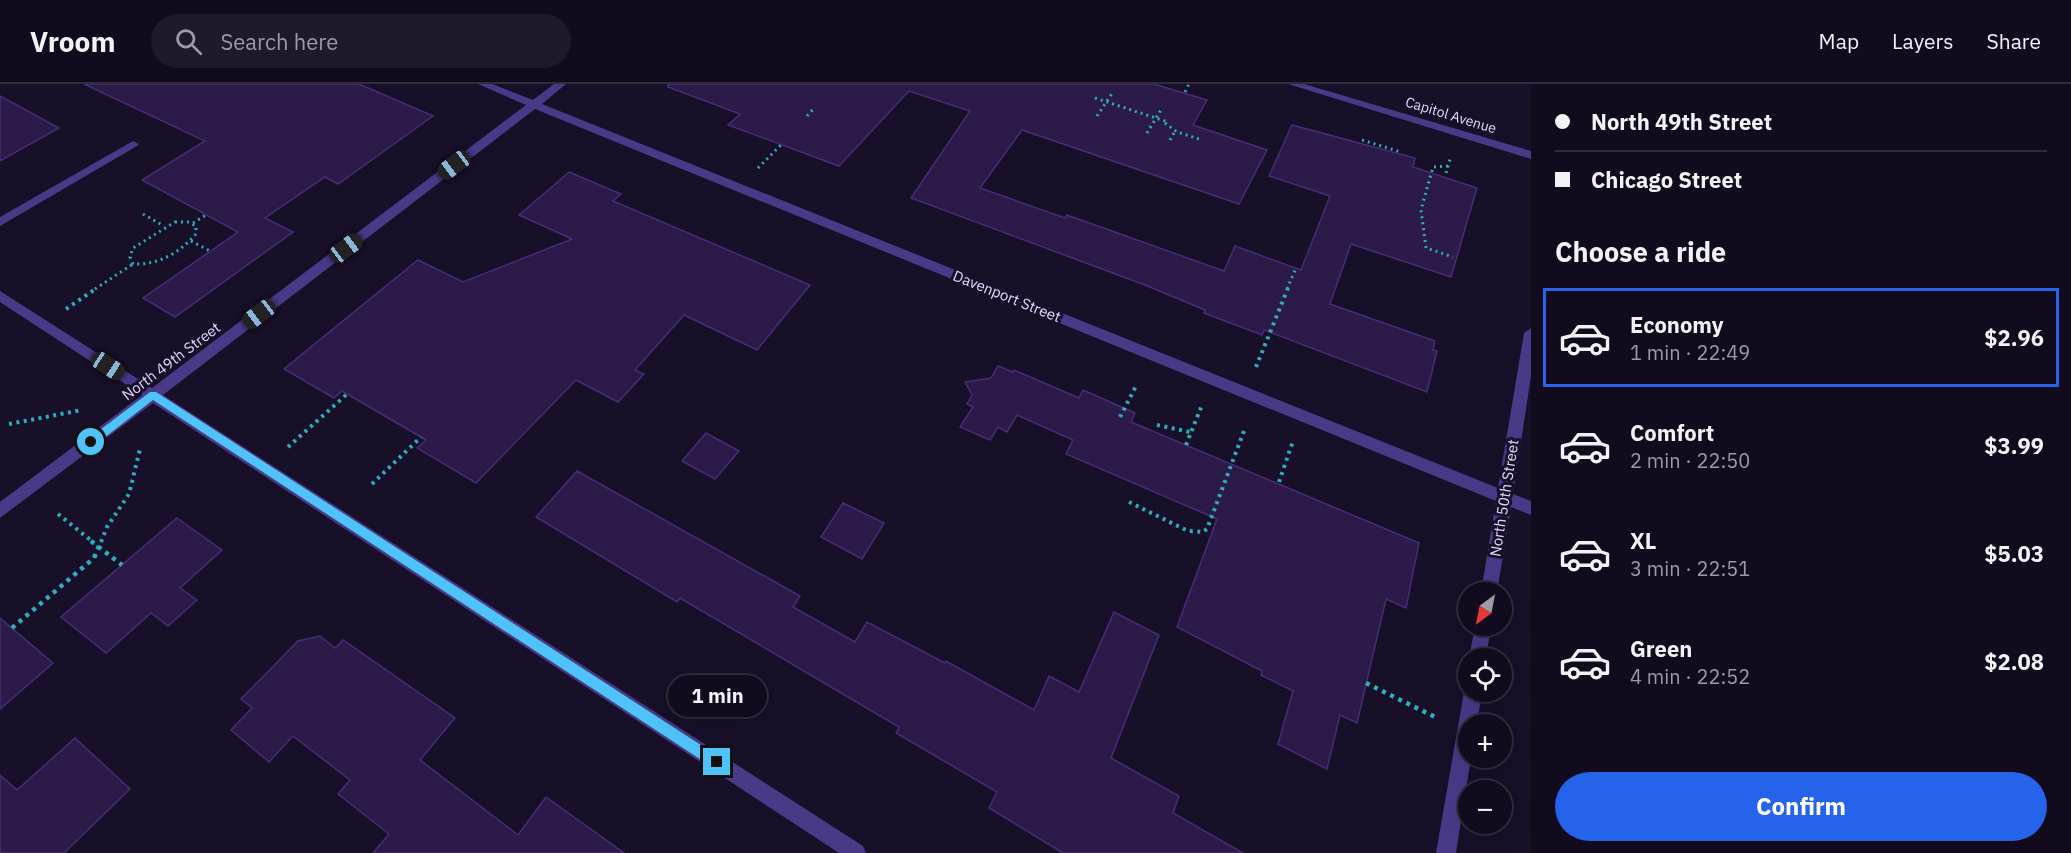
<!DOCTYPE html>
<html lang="en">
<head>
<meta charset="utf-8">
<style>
	body { margin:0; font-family:"IBM Plex Sans",sans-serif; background:#1f192b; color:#f1f3f6; height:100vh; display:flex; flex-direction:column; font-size:22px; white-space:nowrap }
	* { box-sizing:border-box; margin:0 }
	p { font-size:20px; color:#9c9ba4 }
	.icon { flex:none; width:33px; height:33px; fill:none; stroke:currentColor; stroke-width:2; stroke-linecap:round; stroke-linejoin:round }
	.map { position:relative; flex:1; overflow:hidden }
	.sheet { display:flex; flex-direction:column; background:#120b1e; width:540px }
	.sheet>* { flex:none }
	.hud { display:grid; align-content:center; height:132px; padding:0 24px; background:#120b1e }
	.needle { width:39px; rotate:212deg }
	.tools { position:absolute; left:1458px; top:498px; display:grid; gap:12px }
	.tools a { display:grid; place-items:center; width:54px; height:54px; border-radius:50%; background:#120b1e; box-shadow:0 6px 24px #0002,0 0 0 2px #312b3c; font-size:30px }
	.end { position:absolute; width:27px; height:27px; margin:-14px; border:8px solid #4fc3f7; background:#111; box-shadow:0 0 0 3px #111 }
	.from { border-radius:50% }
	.bubble { position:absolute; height:42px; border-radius:21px; background:#120b1e; box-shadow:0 6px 24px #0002,0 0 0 2px #312b3c; font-size:20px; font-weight:700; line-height:42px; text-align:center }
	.car { position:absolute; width:18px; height:36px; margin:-18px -9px; border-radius:8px; box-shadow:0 0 4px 2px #0007; background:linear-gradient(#222 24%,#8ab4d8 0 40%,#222 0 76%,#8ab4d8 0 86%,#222 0) }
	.hud b { display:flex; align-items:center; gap:21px; height:57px; font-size:22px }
	.hud b+b { border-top:2px solid #312b3c }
	.hud i { width:15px; height:15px; background:#f1f3f6 }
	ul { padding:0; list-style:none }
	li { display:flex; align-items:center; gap:18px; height:99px; margin:0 12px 9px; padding:0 12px; border:3px solid transparent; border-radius:0px }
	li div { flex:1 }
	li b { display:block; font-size:22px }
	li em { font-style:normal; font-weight:700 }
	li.current { border-color:#2563eb }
	li>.icon { width:54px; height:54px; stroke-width:1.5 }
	h2 { padding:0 24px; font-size:27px; line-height:72px }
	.button { display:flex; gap:12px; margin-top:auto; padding:12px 24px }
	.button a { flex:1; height:69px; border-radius:36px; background:#2563eb; color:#fff; font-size:24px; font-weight:700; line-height:69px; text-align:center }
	header { display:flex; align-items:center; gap:36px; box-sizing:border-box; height:84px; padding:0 30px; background:#120b1e; border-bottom:2px solid #312b3c }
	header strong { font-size:28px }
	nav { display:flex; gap:33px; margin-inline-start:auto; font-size:21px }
	.search { width:420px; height:54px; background:#1f192b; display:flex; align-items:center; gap:15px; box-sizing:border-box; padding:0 21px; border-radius:33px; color:#9c9ba4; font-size:22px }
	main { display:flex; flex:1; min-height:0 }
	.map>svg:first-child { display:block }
</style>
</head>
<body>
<header>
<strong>Vroom</strong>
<div class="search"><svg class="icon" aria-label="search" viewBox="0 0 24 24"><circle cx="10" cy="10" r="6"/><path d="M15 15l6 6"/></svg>Search here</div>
<nav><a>Map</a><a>Layers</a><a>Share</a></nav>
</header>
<main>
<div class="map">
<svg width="1531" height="769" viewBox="0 0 1531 769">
	<rect width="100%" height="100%" fill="#180f28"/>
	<!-- building -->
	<g fill="#2c1b49" stroke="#472d76" stroke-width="1.5">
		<polygon points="84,0 359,0 433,32 338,100 325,93 265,134 293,148 175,233 143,214 238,148 142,96 205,57"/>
		<polygon points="668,0 1154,0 1207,16 1193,41 1267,66 1239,120 1022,46 980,104 1065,134 1067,131 1224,187 1235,162 1301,186 1330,112 1269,92 1292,41 1415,74 1413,83 1477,104 1451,193 1351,160 1330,220 1435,257 1433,266 1437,267 1427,308 1264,246 1262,251 1204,229 1205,226 1145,201 911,114 970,27 909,7 839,82 728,41 740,30 668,3"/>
		<polygon points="0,12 59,44 0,77"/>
		<polygon points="569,88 621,110 613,117 810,201 757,266 684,231 635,286 644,290 618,318 576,296 476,399 417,364 426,356 342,307 334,314 284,285 418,176 463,198 572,155 519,131"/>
		<polygon points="998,282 1013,288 1014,286 1079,314 1083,306 1135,329 1131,338 1419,459 1406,524 1386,515 1357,639 1340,631 1327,685 1278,660 1293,607 1261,591 1262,587 1177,543 1217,435 1066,370 1073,356 1017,331 1007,348 998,343 990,356 960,343 973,323 967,320 972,311 965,298 991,294"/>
		<polygon points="706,349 739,367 715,395 682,377"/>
		<polygon points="577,387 800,512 793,523 855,558 867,538 945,579 946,577 1034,626 1049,592 1079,608 1114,528 1159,551 1111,674 1179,712 1173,729 1243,769 1063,769 989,724 997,708 896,649 899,643 680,514 677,518 536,433"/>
		<polygon points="843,419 884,439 862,475 821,453"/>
		<polygon points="177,434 222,466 180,504 197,516 168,542 151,529 106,569 61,533"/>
		<polygon points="0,534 53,579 0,625"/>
		<polygon points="320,552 335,564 343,556 455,634 420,676 518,751 546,713 624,769 373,769 389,750 338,710 350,696 293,652 269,678 231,646 252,624 241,615 298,557"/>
		<polygon points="75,654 130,705 64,769 0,769 0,691 17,706"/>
	</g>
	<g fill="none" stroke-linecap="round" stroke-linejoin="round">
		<!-- path-far2 -->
		<g stroke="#2eadbc" stroke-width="3" stroke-dasharray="2 4" stroke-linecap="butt">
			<polyline points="1185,8 1189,0"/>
			<polyline points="1095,14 1168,38"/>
			<polyline points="807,32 815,23"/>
			<polyline points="1097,32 1113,8"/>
			<polyline points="1165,39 1177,48 1202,56"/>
			<polyline points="1147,49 1162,24"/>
			<polyline points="1170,56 1175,47"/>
			<polyline points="1362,56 1401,68"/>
			<polyline points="1448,82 1433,83 1421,126 1426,164 1453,173"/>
			<polyline points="758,84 781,61"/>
			<polyline points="1446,89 1451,72"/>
			<polyline points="143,130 164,142"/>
			<path d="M175 138H188L196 142V150C179 169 159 181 133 180L130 173 133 164Z"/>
			<polyline points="193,139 206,131"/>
			<polyline points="191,157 210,167"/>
			<polyline points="95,205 133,180"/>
			<polyline points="1287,205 1296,184"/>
		</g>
		<!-- path-far1 -->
		<g stroke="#2eadbc" stroke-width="4" stroke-dasharray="3 4.5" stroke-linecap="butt">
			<polyline points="66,225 97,204"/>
			<polyline points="1256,283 1288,204"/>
			<polyline points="1120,333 1136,302"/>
			<polyline points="9,340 82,326"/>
			<polyline points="1157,341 1190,348"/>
			<polyline points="1186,361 1202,321"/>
			<polyline points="288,363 347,310"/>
			<polyline points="1279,398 1293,357"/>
			<polyline points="372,400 421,353"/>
			<polyline points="1129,418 1188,447 1203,448 1207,445 1244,347"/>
			<polyline points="58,430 93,458"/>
			<polyline points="101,458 107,443 129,410 140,365"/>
		</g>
		<!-- path -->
		<g stroke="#2eadbc" stroke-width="4.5" stroke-dasharray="4 5" stroke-linecap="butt">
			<polyline points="91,457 122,481"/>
			<polyline points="12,544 94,474 101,457"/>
			<polyline points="1366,599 1435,633"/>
		</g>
		<!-- minor -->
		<g fill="#493a88" fill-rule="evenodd">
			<polygon points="478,0 492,0 533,16 554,0 566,0 542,20 1498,404 1524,249 1531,244 1531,292 1513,410 1531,417 1531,431 1511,423 1497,508 1481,508 1496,417 535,25 163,311 863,762 866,769 839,769 153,319 0,434 0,418 142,311 0,218 0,207 152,304 526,21"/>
			<polygon points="1288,0 1304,0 1531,67 1531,75"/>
			<polygon points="133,57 139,60 137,62 0,142 0,133"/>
			<polygon points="1475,542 1491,542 1486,574 1469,574"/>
			<polygon points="1468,601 1468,608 1482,608 1477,640 1468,640 1468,674 1471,674 1456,769 1436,769 1464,608"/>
		</g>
	</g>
	<!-- route -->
	<polygon fill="#4fc3f7" points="150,308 156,308 721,674 721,683 712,683 153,316 95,361 88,361 88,355"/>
	<g text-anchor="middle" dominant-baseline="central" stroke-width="6" stroke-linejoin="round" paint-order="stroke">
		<!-- far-street labels -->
		<g font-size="14" fill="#e2d6ff" stroke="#180f28">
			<text transform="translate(1451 31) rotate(17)">Capitol Avenue</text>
		</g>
		<!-- street labels -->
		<g font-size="15" fill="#e2d6ff" stroke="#180f28">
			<text transform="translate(1007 212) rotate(22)">Davenport Street</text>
			<text transform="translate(171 277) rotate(-37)">North 49th Street</text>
			<text transform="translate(1504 414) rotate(-81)">North 50th Street</text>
		</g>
	</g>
</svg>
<div class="tools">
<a><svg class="needle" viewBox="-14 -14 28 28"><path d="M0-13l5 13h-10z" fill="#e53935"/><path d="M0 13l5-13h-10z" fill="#9c9ba4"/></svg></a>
<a><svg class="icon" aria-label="locate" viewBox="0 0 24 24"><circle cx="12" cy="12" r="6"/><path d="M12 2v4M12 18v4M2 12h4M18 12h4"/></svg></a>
<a>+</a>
<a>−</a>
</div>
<i class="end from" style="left:91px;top:358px"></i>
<i class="end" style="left:717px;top:678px"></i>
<div class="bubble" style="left:668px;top:591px;width:99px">1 min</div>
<i class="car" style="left:454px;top:81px;rotate:233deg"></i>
<i class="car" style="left:346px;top:164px;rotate:53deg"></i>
<i class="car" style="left:259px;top:230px;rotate:233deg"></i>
<i class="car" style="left:108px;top:282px;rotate:123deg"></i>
</div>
<section class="sheet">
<div class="hud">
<b><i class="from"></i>North 49th Street</b>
<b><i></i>Chicago Street</b>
</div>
<h2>Choose a ride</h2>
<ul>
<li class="current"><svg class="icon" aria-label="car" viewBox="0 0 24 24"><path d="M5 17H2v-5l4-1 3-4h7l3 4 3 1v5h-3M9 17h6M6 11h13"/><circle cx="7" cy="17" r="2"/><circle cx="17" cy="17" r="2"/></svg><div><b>Economy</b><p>1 min · 22:49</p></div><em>$2.96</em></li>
<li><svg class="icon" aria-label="car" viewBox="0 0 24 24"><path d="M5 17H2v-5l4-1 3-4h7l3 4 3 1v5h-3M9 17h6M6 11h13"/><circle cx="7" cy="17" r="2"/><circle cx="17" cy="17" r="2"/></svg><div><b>Comfort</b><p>2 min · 22:50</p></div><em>$3.99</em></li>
<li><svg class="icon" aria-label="car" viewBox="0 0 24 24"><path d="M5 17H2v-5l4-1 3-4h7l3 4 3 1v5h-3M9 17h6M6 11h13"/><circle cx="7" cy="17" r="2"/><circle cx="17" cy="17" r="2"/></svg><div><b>XL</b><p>3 min · 22:51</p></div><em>$5.03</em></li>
<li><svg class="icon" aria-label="car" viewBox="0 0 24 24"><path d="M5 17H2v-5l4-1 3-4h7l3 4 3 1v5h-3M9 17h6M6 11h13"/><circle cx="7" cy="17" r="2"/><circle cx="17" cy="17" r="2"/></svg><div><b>Green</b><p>4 min · 22:52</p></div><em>$2.08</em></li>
</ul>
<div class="button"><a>Confirm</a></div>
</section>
</main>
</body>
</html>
